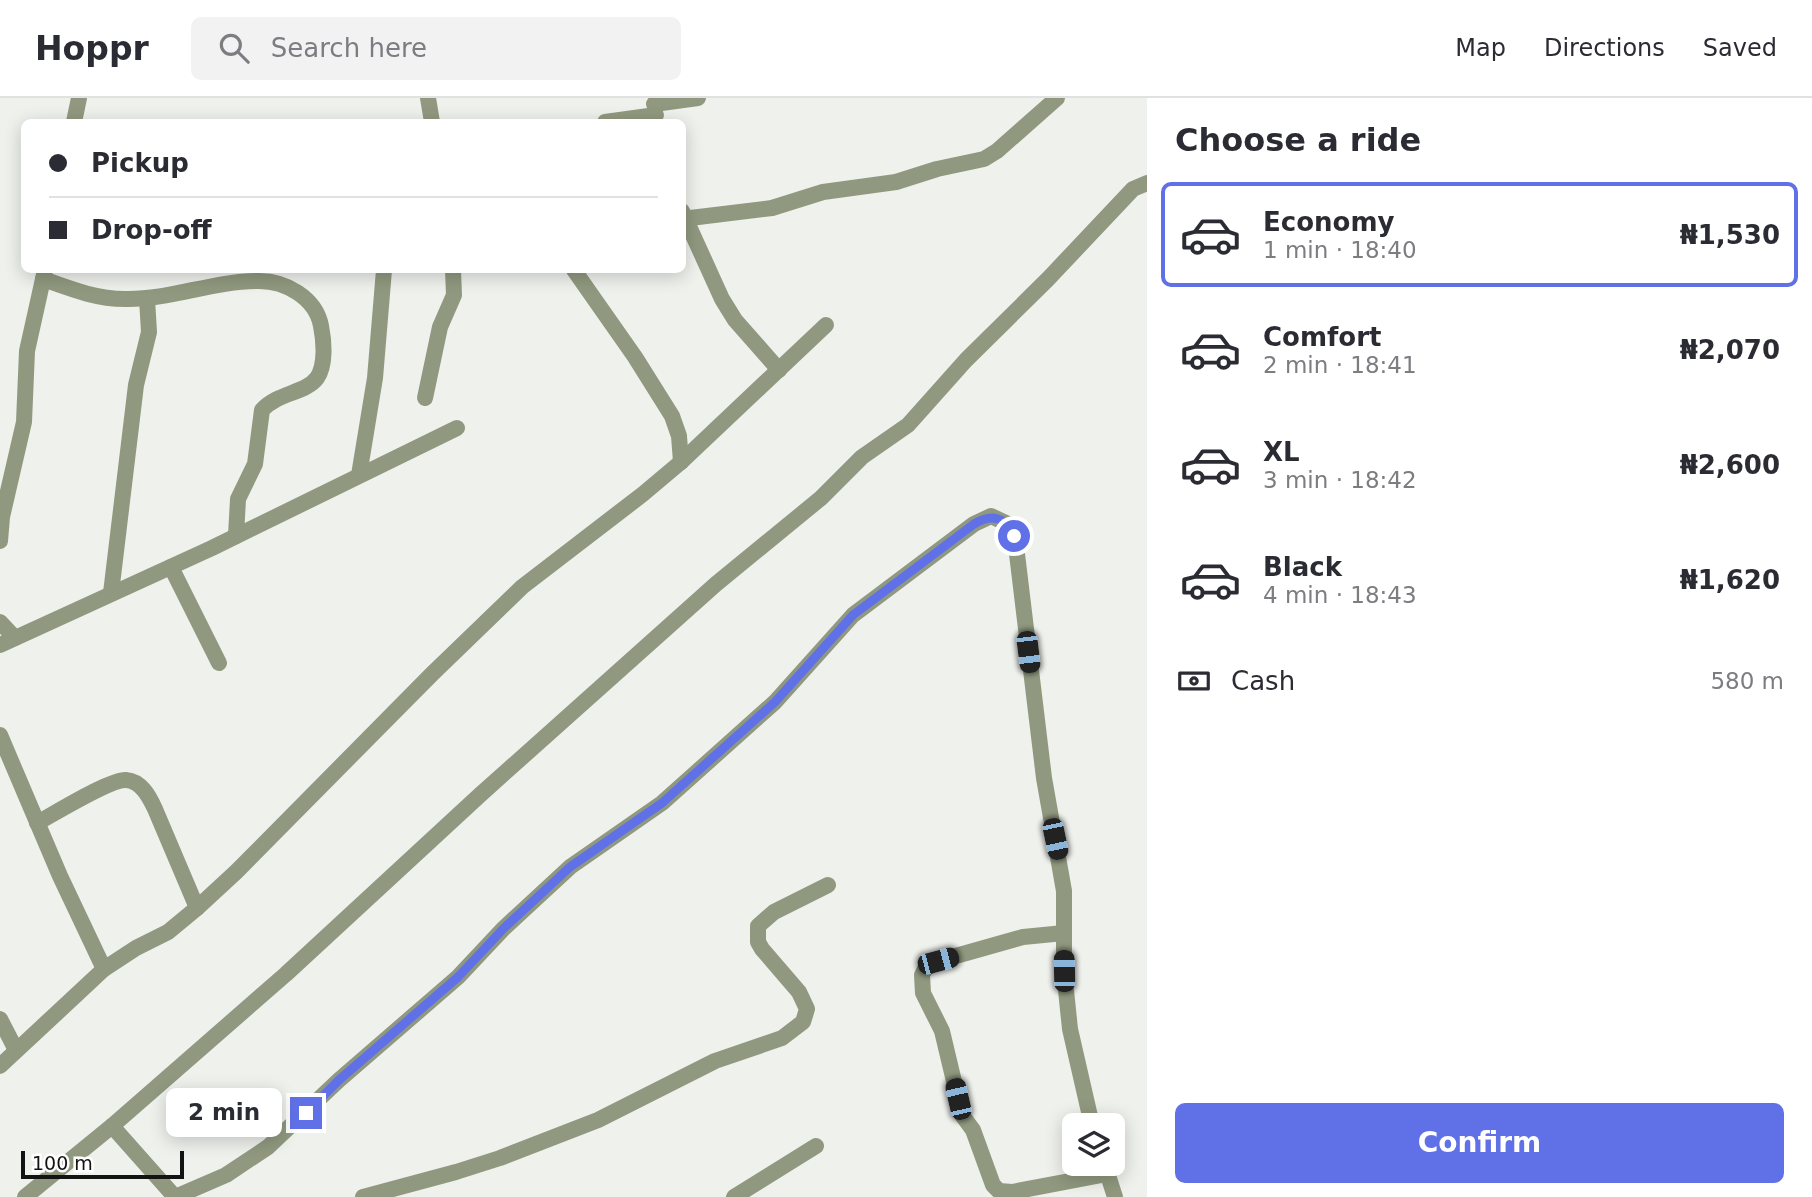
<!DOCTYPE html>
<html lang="en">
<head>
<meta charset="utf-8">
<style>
	body { margin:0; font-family:"DejaVu Sans",sans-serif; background:#f2f2f3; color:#2b2b33; height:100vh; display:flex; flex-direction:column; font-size:26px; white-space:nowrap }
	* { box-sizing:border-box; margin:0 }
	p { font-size:23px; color:#7c7c81 }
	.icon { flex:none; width:38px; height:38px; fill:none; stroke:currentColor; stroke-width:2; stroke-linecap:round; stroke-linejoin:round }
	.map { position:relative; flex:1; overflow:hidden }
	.sheet { display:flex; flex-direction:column; background:#fff; width:665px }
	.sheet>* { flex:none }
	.top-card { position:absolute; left:21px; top:21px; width:665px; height:154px; border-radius:10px; box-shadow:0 4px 18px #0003; display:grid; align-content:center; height:154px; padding:0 28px; background:#fff }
	.fabs { position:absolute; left:1062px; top:1015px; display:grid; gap:14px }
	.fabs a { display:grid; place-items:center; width:63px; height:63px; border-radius:10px; background:#fff; box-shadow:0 4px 18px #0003; font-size:35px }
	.scale { position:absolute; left:21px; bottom:18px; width:163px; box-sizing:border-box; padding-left:7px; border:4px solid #121312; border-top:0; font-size:19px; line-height:24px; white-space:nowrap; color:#121312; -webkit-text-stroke:5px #fff; paint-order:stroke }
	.end { position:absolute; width:32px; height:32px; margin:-16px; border:9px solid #6071e8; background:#fff; box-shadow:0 0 0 4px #fff }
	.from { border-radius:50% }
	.bubble { position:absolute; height:49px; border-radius:10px; background:#fff; box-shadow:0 4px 18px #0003; font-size:23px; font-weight:700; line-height:49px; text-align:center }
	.car { position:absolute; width:21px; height:42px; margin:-21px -10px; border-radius:9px; box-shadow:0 0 5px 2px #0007; background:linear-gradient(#222 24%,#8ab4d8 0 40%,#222 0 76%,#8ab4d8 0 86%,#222 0) }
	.top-card b { display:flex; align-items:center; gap:24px; height:66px; font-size:26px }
	.top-card b+b { border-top:2px solid #e1e1e2 }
	.top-card i { width:18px; height:18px; background:#2b2b33 }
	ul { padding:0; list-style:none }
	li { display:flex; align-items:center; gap:21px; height:105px; margin:0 14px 10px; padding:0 14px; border:4px solid transparent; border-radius:10px }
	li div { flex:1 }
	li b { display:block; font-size:26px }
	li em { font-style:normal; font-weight:700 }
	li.current { border-color:#6071e8 }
	li>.icon { width:63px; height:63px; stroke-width:1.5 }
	h2 { padding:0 28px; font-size:32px; line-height:84px }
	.pay { display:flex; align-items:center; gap:18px; height:77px; padding:0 28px; font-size:26px }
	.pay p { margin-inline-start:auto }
	.cta { display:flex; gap:14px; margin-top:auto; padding:14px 28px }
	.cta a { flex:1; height:80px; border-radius:10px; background:#6071e8; color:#fff; font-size:28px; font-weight:700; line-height:80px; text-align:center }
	header { display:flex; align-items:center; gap:42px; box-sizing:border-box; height:98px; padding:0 35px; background:#fff; border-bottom:2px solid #e1e1e2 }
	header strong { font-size:33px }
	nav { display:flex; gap:38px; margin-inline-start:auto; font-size:24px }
	.search { width:490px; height:63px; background:#f2f2f3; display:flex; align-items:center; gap:18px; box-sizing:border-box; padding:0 24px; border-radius:10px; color:#7c7c81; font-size:26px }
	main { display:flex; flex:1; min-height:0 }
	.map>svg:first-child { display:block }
</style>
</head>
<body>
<header>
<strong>Hoppr</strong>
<div class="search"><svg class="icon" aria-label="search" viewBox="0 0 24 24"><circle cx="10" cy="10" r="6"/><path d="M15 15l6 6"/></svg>Search here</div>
<nav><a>Map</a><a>Directions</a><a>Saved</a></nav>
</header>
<main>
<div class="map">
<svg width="1147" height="1099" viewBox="0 0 1147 1099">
	<rect width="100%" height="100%" fill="#eff1ed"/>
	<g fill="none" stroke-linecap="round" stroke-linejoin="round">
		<!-- minor -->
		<g stroke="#90997f" stroke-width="16">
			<polyline points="428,0 432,24"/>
			<polyline points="654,6 698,0"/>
			<polyline points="74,24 79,0"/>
			<polyline points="605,24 656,17"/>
			<polyline points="682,113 722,201 735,222 779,272"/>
			<polyline points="682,121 772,110 823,94 896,84 937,71 984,61 997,53 1057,0"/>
			<polyline points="574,172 635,259 672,318 679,338 681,364"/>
			<path d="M43 181C71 191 96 201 125 201 170 202 213 183 257 183 285 182 316 200 321 228 324 243 326 267 317 280 306 295 277 295 262 312L255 366 238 401 236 438"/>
			<polyline points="425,300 440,229 454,197 453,172"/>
			<polyline points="359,377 375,280 384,172"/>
			<polyline points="0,443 2,419 24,324 27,253 45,172"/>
			<polyline points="171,469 219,565"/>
			<polyline points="111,495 136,287 149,234 147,201"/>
			<polyline points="0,524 15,540"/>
			<polyline points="0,547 212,450 457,330"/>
			<polyline points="0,637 60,778 104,871"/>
			<path d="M37 725C54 716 110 681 126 682 141 683 149 698 155 711L197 810"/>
			<polyline points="1064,835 1023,839 938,863 925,871 922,877 923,895 942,933 962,1017 973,1032 993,1087 999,1093 1012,1094 1107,1076"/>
			<polyline points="0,921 16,952"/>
			<polyline points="0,968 104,871 136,850 168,834 197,810 236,774 432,576 522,489 643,396 681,364 826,227"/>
			<polyline points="112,1028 175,1099"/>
			<polyline points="1105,1068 1115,1099"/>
			<polyline points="25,1099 112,1028 286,876 481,696 716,486 821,400 862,359 908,327 966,262 1048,181 1133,91 1147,85"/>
			<polyline points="175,1099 226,1077 268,1049 339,982 458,879 504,830 570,769 662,705 775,604 853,517 974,426 991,418 1008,426 1014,438 1017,456 1044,680 1064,793 1064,873 1070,931 1092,1027"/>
			<polyline points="363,1099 456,1074 500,1060 598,1022 715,963 782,940 803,924 807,911 799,894 762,851 758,844 758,828 774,814 828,787"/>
			<polyline points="734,1099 816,1048"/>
		</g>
	</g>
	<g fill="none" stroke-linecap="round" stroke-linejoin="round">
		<!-- route -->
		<path stroke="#6071e8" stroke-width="9" d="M306 1015 339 982 458 879 504 830 570 769 662 705 775 604 853 517 974 426C991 416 1006 418 1014 438"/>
	</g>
</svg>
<div class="fabs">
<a><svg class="icon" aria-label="layers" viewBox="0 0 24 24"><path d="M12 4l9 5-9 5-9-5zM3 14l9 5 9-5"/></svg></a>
</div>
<div class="scale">100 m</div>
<i class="end from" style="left:1014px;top:438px"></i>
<i class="end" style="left:306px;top:1015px"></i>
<div class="bubble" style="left:166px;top:990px;width:116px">2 min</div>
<i class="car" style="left:1028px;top:554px;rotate:173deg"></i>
<i class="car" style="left:1055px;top:741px;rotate:168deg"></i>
<i class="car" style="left:938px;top:863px;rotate:75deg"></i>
<i class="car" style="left:1064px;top:873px;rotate:359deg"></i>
<i class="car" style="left:958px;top:1001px;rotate:347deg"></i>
<div class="top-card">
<b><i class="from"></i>Pickup</b>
<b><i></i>Drop-off</b>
</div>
</div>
<section class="sheet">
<h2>Choose a ride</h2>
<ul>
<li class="current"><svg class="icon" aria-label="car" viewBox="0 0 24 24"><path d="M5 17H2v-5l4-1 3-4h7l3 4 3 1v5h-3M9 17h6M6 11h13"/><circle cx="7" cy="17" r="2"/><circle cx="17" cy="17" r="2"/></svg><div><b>Economy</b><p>1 min · 18:40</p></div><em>₦1,530</em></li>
<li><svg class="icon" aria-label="car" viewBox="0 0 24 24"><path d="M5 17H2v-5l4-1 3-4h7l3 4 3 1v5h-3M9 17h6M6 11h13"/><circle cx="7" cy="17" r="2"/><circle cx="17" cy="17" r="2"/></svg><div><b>Comfort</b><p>2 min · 18:41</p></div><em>₦2,070</em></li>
<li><svg class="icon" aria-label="car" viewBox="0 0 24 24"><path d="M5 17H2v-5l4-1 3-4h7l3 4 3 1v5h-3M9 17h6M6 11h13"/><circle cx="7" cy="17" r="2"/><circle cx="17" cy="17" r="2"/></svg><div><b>XL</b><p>3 min · 18:42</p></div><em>₦2,600</em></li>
<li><svg class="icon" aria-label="car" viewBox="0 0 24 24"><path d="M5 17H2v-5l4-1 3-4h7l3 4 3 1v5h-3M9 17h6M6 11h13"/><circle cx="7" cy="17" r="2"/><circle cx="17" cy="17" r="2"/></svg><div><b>Black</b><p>4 min · 18:43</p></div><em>₦1,620</em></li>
</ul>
<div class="pay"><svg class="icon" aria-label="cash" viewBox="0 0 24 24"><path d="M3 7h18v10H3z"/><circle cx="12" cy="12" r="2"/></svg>Cash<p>580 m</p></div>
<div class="cta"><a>Confirm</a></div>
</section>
</main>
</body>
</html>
